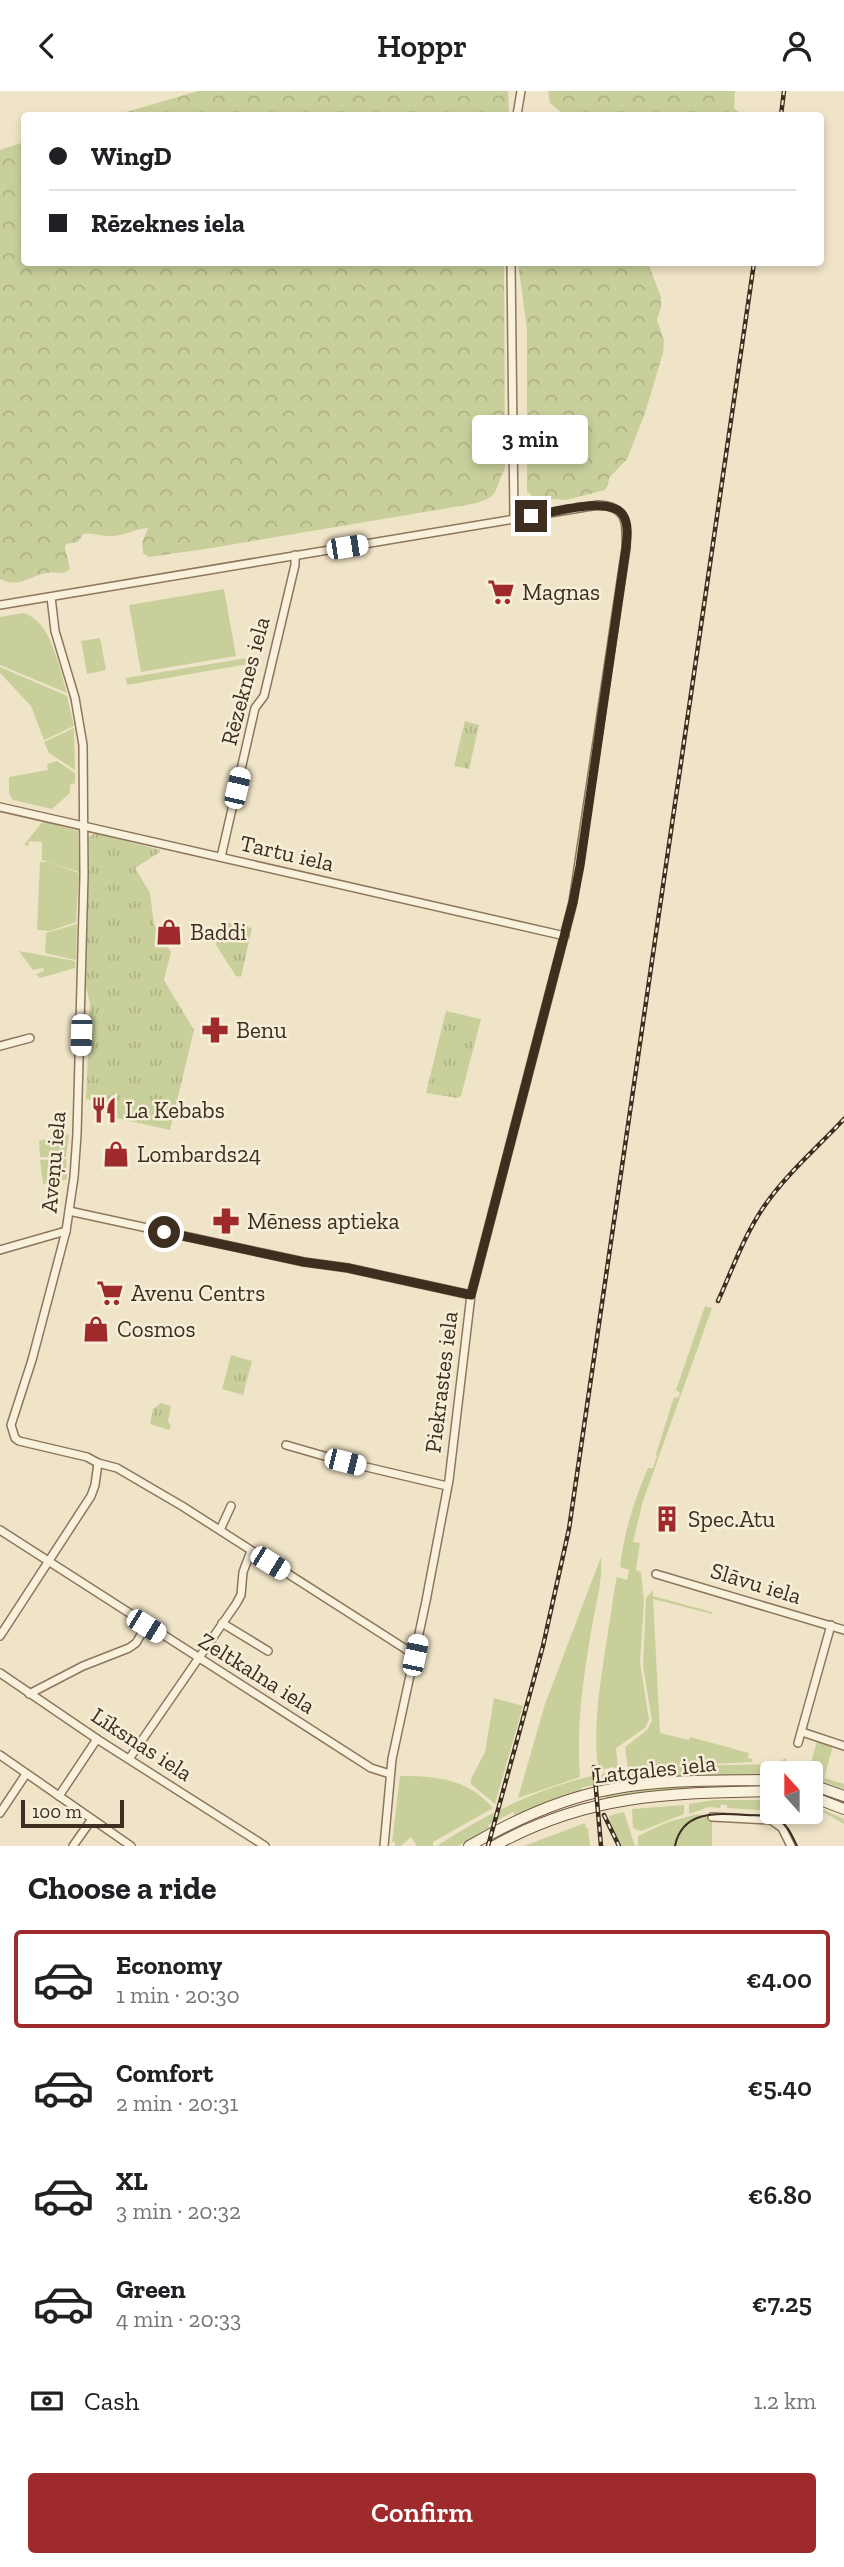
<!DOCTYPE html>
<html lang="en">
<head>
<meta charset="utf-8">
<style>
	body { margin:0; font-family:"Zilla Slab",serif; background:#f2f2f2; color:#202124; height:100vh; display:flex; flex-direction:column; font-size:26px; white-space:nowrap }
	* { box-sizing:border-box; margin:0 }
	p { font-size:23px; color:#757577 }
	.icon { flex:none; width:38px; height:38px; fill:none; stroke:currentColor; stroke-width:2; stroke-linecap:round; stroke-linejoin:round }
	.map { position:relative; height:1755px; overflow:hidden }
	.details { display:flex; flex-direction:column; background:#fff; flex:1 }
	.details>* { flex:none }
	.top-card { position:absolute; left:21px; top:21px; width:803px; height:154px; border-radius:7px; box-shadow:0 4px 10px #0003; display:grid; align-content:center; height:154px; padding:0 28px; background:#fff }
	.needle { width:46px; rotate:339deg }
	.controls { position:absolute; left:760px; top:1670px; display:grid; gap:14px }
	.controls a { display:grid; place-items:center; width:63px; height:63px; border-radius:7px; background:#fff; box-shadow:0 4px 10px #0003; font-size:35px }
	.scale { position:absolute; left:21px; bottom:18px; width:103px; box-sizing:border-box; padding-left:7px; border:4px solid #3d2e20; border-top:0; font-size:19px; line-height:24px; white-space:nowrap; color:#3d2e20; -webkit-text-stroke:5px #f7eed8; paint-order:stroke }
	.end { position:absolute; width:32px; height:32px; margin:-16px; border:9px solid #3d2e20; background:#fff; box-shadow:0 0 0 4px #fff }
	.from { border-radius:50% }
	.bubble { position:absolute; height:49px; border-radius:7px; background:#fff; box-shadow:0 4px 10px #0003; font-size:23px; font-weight:600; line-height:49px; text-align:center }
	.car { position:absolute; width:21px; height:42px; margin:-21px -10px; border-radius:9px; box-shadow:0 0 5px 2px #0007; background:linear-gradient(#fff 24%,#345 0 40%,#fff 0 76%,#345 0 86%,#fff 0) }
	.top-card b { display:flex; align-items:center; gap:24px; height:66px; font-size:26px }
	.top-card b+b { border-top:2px solid #e0e0e0 }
	.top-card i { width:18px; height:18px; background:#202124 }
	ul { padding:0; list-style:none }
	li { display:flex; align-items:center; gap:21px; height:98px; margin:0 14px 10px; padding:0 14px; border:4px solid transparent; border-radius:7px }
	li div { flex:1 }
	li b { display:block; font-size:26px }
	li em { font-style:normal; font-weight:600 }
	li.active { border-color:#9e2a2b }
	li>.icon { width:63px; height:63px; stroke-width:1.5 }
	h2 { padding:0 28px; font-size:32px; line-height:84px }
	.pay { display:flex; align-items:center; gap:18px; height:77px; padding:0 28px; font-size:26px }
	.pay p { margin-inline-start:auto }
	.action { display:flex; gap:14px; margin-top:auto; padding:14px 28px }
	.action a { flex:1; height:80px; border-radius:7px; background:#9e2a2b; color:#fff; font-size:28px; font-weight:600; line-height:80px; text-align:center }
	header { display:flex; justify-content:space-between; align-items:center; height:91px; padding:0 28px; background:#fff; font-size:32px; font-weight:600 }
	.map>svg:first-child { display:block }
</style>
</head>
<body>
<header><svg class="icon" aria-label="back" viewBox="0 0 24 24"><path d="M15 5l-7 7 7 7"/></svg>Hoppr<svg class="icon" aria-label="person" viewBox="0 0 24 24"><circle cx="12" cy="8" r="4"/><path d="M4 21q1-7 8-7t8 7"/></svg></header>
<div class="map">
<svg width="844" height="1755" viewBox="0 0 844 1755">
	<defs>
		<pattern id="forest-crowns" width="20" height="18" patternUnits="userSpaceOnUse" patternTransform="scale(1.75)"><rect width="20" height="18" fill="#c9cf9b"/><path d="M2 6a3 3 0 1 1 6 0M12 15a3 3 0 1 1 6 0" fill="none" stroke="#aeb285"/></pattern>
		<pattern id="park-tufts" width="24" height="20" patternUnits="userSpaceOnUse" patternTransform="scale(1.75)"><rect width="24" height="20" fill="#c9cf9b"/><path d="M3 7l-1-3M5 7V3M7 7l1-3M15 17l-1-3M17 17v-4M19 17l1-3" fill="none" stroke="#aeb285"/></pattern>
	</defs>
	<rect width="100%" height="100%" fill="#f0e4c8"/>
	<!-- grass -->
	<g fill="#c9cf9b">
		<polygon points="224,498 236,565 141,581 129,514"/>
		<path d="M23 522C51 529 59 576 67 602L0 574V526Z"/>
		<polygon points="100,547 106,579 87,583 81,550"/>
		<polygon points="247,567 248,573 127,594 126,587"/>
		<polygon points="0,576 67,605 74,635 44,649 31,615 0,582"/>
		<polygon points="74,637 75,679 49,662 44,651"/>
		<polygon points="57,670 75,682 75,692 70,694 70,702 52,718 13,709 9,703 9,686 48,679 47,673"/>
		<polygon points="43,730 78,740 79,781 42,769 42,751 29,750 28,755 24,754"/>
		<polygon points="40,771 48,771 79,782 76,831 50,840 37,839"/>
		<polygon points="77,833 76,869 45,862 46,842"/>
		<polygon points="19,860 75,870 75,877 40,887 36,883 44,880 43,877 33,879"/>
		<polygon points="69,1043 66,1066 40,1066 39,1050"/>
		<polygon points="66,1068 67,1088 43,1093 40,1069"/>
		<path d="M705 1215 712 1217 643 1410 633 1451 640 1452 636 1479 641 1481 644 1510 640 1571 649 1629 645 1637 616 1657 618 1678 612 1676 599 1680C589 1634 608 1550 614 1500L617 1486 627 1489 629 1479 620 1476C624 1442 634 1409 648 1377H653L657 1365 656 1363 674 1306 678 1307 680 1302 676 1299Z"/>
		<path d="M601 1466C603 1492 595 1516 591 1541 583 1590 576 1636 580 1686L518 1707 545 1613Z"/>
		<polygon points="653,1499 653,1505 712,1521 712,1523 653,1508 660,1642 689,1649 690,1646 749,1662 748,1667 753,1668 752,1671 628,1677 625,1656 647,1639 652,1630 643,1575 646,1507"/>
		<polygon points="494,1607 523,1615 495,1713 471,1693 471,1688 485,1661"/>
		<polygon points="817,1650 833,1655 824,1687 844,1693 844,1698 810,1686 808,1682"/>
		<path d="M786 1667 788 1679 796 1682 670 1686 635 1689 603 1695 602 1692 581 1697 582 1700 515 1725 513 1721 488 1734 490 1738 458 1755H437C486 1722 555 1689 614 1681 666 1673 721 1675 774 1673Z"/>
		<path d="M400 1685C436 1684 469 1689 493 1717L433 1751V1755H417L411 1746 401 1755H395V1751H392Z"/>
		<polygon points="772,1694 772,1696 657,1699 606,1707 605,1705 656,1697"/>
		<polygon points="714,1709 772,1709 772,1720 727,1717 727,1714 721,1714 720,1717 709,1716 689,1723 689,1713"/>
		<polygon points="810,1713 844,1728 844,1733 823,1721 792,1732 786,1725 787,1720 810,1720"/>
		<polygon points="684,1714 684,1723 641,1740 633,1737 632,1718"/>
		<polygon points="624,1721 635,1755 622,1755 612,1738 609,1725"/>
		<polygon points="698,1723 712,1728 712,1755 638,1755 638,1745 668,1731"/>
		<polygon points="585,1732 586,1737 588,1737 590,1755 524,1755"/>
	</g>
	<!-- forest -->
	<g fill="url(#forest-crowns)">
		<polygon points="198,0 508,0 509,23 509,24 116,24"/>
		<polygon points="548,0 735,0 734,17 742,24 564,24 550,12"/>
		<path d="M24 51V172H504L505 377C493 401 501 406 472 413L205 458 149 466 143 462 142 452 148 437C136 438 125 444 113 445 102 446 93 441 83 443L78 451 66 453 65 457 70 478 64 482C58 482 52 481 46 482 28 486 19 497 0 488V59Z"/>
		<polygon points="518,172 648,172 661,206 661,216 657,229 664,249 663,262 645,322 627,368 609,387 608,394 605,399 566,409 534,407 527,400 527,239"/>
	</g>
	<!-- park -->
	<g fill="url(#park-tufts)">
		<polygon points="465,630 479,634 469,678 454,675"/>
		<polygon points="95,742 160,759 160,761 135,777 150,802 154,833 171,861 164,889 194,939 170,1039 107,1025 109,1013 86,1008 90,913 86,896 89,746"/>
		<polygon points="219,830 252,837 241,886 236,885 216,854"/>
		<polygon points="446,920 481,928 461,1005 457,1007 426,1002"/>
		<polygon points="231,1264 252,1270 243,1304 222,1298"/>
		<polygon points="161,1312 171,1315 168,1331 171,1335 169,1339 150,1333 153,1318"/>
	</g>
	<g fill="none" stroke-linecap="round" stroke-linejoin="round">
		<!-- street casing -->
		<g stroke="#8d765c" stroke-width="10">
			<g id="street">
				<polyline points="517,24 521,0"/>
				<polyline points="511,172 514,428"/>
				<path d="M0 514 598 414C628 415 627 433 626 457L573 811 471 1204 449 1389 426 1510 392 1668 384 1755"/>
				<polyline points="0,716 565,845"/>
				<polyline points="221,766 255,617 264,605 295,474 295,464"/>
				<polyline points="0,955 30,947"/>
				<polyline points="69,1120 304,1171 348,1177 471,1204"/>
				<polyline points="0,1159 66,1140"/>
				<polyline points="286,1354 345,1371 447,1395"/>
				<polyline points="98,1372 117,1377 182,1415 415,1564"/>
				<polyline points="0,1439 371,1677 390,1683"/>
				<polyline points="220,1439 231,1415"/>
				<polyline points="656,1483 844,1539"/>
				<polyline points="222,1532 268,1560"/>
				<polyline points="0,1545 91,1405 95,1394 98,1372 87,1366 19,1350 15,1347 11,1334 32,1269 66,1140 74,1086 77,1043 84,784 83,654 75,607 55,540 51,506"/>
				<polyline points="0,1582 97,1648 265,1755"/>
				<polyline points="29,1603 83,1575 129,1557 136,1552 146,1535"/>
				<polyline points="802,1641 844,1655"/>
				<polyline points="798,1652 831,1534"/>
				<polyline points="0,1664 131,1755"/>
				<polyline points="129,1668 236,1513 241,1504 243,1481 251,1460"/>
				<polyline points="59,1705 97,1648"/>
				<polyline points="0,1722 26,1683"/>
				<polyline points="712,1726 771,1729 782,1737 791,1755"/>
				<polyline points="73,1755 92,1728"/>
			</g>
		</g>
		<!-- secondary casing -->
		<g stroke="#6f573f" stroke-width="12">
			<g id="secondary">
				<polyline points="810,1693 844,1705"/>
				<polyline points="810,1705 844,1718"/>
				<path d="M469 1755C514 1729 561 1707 612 1698 664 1688 719 1690 772 1689"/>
				<path d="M494 1755C587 1703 668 1702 772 1700"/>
			</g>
		</g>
		<!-- street -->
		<use href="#street" stroke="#faf1dc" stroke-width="7"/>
		<!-- secondary -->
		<use href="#secondary" stroke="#faf1dc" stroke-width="10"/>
		<!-- tram -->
		<path stroke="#3d2e20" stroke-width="2" d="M675 1755C682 1719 717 1722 746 1724 756 1725 769 1723 778 1729 788 1734 792 1745 797 1755"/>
		<!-- rail casing -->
		<g stroke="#3d2e20" stroke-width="4.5">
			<g id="rail">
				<polyline points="781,24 784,0"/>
				<path d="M718 1210C732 1179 744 1145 763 1117 785 1084 817 1057 844 1028"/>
				<polyline points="594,1676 601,1755"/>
				<polyline points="604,1724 619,1755"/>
				<polyline points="488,1755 543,1555 569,1438 754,172"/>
			</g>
		</g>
		<!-- rail -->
		<use href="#rail" stroke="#f7eed8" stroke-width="2" stroke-dasharray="5" stroke-linecap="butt"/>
	</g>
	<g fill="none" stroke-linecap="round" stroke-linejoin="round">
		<!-- route -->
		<path stroke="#3d2e20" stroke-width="9" d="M164 1141 304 1171 348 1177 471 1204 573 811 580 775 626 457C627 447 629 433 623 424 610 404 552 422 531 425"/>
	</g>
	<!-- icons -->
	<defs>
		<g id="supermarket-bare" transform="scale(2.1)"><path d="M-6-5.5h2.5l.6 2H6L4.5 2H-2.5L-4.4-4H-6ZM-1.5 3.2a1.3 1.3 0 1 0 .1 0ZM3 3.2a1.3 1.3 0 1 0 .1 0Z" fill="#9e2a2b" stroke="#f7eed8" stroke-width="2.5" paint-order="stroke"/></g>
		<g id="shop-bare" transform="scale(2.1)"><path d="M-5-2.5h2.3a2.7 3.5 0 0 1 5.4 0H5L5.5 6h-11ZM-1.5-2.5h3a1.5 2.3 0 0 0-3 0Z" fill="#9e2a2b" stroke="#f7eed8" stroke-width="2.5" paint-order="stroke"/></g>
		<g id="pharmacy-bare" transform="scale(2.1)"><path d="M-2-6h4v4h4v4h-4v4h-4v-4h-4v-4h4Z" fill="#9e2a2b" stroke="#f7eed8" stroke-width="2.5" paint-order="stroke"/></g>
		<g id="restaurant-bare" transform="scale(2.1)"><path d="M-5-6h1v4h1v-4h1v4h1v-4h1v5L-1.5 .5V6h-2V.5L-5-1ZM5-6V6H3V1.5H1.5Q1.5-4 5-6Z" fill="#9e2a2b" stroke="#f7eed8" stroke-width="2.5" paint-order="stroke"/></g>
		<g id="building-bare" transform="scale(2.1)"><path d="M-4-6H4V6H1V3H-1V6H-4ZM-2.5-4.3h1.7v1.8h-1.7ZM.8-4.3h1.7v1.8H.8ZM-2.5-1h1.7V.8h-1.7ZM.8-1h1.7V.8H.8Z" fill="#9e2a2b" stroke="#f7eed8" stroke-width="2.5" paint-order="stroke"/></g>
	</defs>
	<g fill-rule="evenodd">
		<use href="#supermarket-bare" x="501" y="501"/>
		<use href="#shop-bare" x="169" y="841"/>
		<use href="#pharmacy-bare" x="215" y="939"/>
		<use href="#restaurant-bare" x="104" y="1019"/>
		<use href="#shop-bare" x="116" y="1063"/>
		<use href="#pharmacy-bare" x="226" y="1130"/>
		<use href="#supermarket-bare" x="110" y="1202"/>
		<use href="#shop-bare" x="96" y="1238"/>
		<use href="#building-bare" x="667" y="1428"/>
	</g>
	<g text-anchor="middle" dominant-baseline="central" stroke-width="5" stroke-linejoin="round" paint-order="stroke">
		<!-- poi labels -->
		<g font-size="23" fill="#3d2e20" stroke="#f7eed8" text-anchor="start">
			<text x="522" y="501">Magnas</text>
			<text x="190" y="841">Baddi</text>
			<text x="236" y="939">Benu</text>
			<text x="125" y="1019">La Kebabs</text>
			<text x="137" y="1063">Lombards24</text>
			<text x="247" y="1130">Mēness aptieka</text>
			<text x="131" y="1202">Avenu Centrs</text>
			<text x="117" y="1238">Cosmos</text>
			<text x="688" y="1428">Spec.Atu</text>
		</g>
		<!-- street labels -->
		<g font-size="23" fill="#3d2e20" stroke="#f7eed8">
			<text transform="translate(245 590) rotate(-75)">Rēzeknes iela</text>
			<text transform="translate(287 762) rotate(13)">Tartu iela</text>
			<text transform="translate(53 1071) rotate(-85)">Aveņu iela</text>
			<text transform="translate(441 1291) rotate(-83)">Piekrastes iela</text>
			<text transform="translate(756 1492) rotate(17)">Slāvu iela</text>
			<text transform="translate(257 1582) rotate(32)">Zeltkalna iela</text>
			<text transform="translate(142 1653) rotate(33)">Līksnas iela</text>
			<text transform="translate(655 1678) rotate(-6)">Latgales iela</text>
		</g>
	</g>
</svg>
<div class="controls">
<a><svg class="needle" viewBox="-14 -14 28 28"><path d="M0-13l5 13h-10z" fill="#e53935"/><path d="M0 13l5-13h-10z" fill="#757577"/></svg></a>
</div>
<div class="scale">100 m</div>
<i class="end from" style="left:164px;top:1141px"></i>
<i class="end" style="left:531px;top:425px"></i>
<div class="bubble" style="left:472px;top:324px;width:116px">3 min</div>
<i class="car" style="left:347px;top:456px;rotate:81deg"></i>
<i class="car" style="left:237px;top:697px;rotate:13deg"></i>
<i class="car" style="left:81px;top:944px;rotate:182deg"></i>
<i class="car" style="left:345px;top:1371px;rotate:104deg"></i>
<i class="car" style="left:270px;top:1472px;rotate:122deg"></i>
<i class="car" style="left:146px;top:1535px;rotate:122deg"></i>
<i class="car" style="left:415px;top:1564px;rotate:12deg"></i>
<div class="top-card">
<b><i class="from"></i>WingD</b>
<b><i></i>Rēzeknes iela</b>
</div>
</div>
<section class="details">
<h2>Choose a ride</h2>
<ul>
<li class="active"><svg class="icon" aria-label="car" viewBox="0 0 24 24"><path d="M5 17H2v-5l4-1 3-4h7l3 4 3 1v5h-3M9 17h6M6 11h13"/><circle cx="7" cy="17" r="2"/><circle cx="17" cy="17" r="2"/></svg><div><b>Economy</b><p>1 min · 20:30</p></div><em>€4.00</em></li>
<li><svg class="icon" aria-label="car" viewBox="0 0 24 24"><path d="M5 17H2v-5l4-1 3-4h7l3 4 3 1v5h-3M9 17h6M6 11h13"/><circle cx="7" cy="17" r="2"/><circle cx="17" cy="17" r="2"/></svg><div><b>Comfort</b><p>2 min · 20:31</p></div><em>€5.40</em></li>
<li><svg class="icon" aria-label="car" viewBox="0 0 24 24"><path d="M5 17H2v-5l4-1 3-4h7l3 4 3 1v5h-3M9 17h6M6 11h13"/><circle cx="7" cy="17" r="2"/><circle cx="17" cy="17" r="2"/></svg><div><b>XL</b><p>3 min · 20:32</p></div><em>€6.80</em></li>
<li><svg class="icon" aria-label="car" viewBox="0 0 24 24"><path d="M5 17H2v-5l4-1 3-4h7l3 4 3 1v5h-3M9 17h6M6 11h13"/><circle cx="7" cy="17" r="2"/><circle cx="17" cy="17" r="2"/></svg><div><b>Green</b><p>4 min · 20:33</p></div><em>€7.25</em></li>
</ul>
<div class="pay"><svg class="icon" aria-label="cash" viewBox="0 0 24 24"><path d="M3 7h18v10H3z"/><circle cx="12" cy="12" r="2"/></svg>Cash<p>1.2 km</p></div>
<div class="action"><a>Confirm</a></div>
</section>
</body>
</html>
